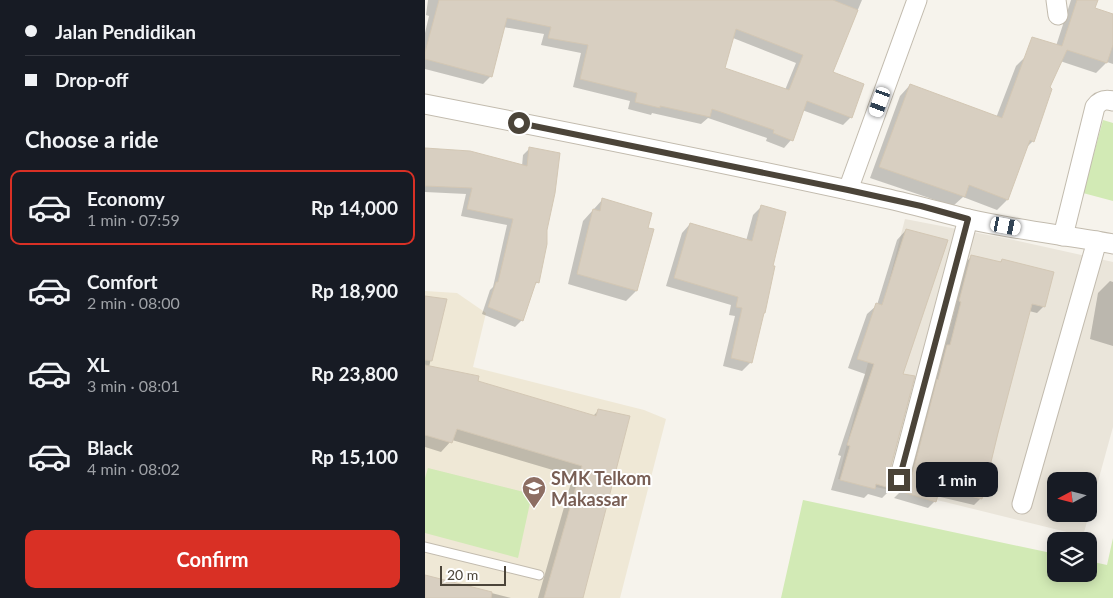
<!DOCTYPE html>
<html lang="en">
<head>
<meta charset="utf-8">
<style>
	body { margin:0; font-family:Lato,sans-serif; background:#242831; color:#f1f3f6; height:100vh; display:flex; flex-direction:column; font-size:19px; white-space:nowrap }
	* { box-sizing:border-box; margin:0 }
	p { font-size:16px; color:#9ea1a6 }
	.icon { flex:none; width:28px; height:28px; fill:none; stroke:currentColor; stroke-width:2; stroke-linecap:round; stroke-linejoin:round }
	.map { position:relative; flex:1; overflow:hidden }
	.details { display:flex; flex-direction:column; background:#171b24; width:425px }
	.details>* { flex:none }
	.hud { display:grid; align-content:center; height:110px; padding:0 25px; background:#171b24 }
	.needle { width:32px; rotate:263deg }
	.controls { position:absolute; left:622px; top:472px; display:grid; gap:10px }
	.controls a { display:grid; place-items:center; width:50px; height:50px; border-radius:10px; background:#171b24; box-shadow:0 2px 12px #0003; font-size:25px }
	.scale { position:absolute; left:15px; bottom:12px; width:66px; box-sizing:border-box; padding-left:5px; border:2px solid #4b4439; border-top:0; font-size:14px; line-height:18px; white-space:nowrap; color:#4b4439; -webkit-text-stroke:4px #fff; paint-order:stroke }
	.end { position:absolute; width:22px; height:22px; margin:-11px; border:6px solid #4b4439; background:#fff; box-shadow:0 0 0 2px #fff }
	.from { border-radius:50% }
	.bubble { position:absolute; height:35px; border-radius:10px; background:#171b24; box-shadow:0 2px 12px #0003; font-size:16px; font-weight:700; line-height:35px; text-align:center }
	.car { position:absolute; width:15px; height:30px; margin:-15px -8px; border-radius:6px; box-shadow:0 0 4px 1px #0007; background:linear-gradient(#fff 24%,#345 0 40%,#fff 0 76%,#345 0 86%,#fff 0) }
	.hud b { display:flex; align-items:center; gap:18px; height:48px; font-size:19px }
	.hud b+b { border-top:1px solid #363941 }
	.hud i { width:12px; height:12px; background:#f1f3f6 }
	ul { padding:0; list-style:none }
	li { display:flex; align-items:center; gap:15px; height:75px; margin:0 10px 8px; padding:0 15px; border:2px solid transparent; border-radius:10px }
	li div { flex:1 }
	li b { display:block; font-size:19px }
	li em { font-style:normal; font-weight:700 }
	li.on { border-color:#d93025 }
	li>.icon { width:45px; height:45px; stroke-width:1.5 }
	h2 { padding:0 25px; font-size:22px; line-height:60px }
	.button { display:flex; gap:10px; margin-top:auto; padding:10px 25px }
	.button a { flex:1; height:58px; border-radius:10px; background:#d93025; color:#fff; font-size:20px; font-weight:700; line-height:58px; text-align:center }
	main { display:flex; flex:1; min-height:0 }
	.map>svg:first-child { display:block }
</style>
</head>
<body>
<main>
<section class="details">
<div class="hud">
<b><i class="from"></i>Jalan Pendidikan</b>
<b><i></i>Drop-off</b>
</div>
<h2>Choose a ride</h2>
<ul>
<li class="on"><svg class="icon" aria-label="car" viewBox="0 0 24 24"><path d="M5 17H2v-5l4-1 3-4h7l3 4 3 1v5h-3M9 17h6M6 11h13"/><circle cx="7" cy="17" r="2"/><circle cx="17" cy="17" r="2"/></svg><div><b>Economy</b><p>1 min · 07:59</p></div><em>Rp 14,000</em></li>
<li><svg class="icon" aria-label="car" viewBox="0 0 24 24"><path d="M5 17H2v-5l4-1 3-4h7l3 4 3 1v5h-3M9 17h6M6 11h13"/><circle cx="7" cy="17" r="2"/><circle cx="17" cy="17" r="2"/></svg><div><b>Comfort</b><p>2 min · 08:00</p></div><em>Rp 18,900</em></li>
<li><svg class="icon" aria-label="car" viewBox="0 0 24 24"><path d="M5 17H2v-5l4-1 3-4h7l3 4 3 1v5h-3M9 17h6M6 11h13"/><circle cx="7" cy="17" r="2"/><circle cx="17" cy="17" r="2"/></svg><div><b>XL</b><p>3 min · 08:01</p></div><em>Rp 23,800</em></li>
<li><svg class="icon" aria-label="car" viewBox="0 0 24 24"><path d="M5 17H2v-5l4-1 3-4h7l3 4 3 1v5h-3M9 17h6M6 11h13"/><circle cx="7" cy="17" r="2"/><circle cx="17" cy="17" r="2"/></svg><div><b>Black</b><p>4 min · 08:02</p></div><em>Rp 15,100</em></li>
</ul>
<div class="button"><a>Confirm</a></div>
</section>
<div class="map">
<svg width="688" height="598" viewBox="0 0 688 598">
	<rect width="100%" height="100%" fill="#f6f3ec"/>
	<!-- residential -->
	<path fill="#eae5da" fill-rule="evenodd" d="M480 219 589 240 688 262V427L658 536 516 501 413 479ZM631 481H664V514H631Z"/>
	<!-- education -->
	<polygon fill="#efe8d6" points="0,291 32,293 61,313 48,367 219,410 241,419 195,598 0,598"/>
	<!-- green -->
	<g fill="#d2eab5">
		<polygon points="678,120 688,123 688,201 658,193"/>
		<polygon points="3,468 107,494 93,558 0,533 0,478"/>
		<polygon points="378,500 631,554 631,574 664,574 664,561 682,565 688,538 688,598 356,598"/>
	</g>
	<!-- shadow -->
	<g fill="#0003" fill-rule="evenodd">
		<path d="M3 0H437L406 73 426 117 418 125 377 110 366 140 359 148 341 141 342 138 283 118 276 124 227 113 226 115 203 109 205 101 148 87 156 53 116 45 119 34 78 27 66 76 58 84 0 69V33L4 16 1 15ZM308 38 371 63 360 90 299 69Z"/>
		<polygon points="646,0 671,0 668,9 688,15 688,64 682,62 671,73 635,61 623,88 608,141 600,149 582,200 572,210 538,197 528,206 445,178 475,96 485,85 571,118 591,66 601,56 631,46"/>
		<polygon points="105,148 121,230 113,282 108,286 97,320 90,327 57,314 65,290 68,287 82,225 36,216 41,194 0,192 0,149 97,166 98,155"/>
		<polygon points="178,199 222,230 227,230 211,291 201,301 143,284 158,221"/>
		<polygon points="336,207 346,266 326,362 317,371 298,366 310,316 304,315 306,305 241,286 257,233 265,224 321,241 328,215"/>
		<polygon points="481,230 476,375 462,477 462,484 466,489 457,498 443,494 439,498 406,490 416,456 413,455 440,374 423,368 442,314 452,305 472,240"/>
		<polygon points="546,257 574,263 577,260 619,306 612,313 604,311 556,498 549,505 511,496 510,501 503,508 469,498 475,492 479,491 506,388 516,353 519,349 530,308 528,308 540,263"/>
		<polygon points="685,281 688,282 688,346 665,339 673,293"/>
		<polygon points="0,297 20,300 4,367 52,382 168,416 174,410 156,598 113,598 148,476 27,440 16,452 0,447"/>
		<polygon points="0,576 86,598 0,598"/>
	</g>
	<!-- building -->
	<g fill="#d8cfc1" stroke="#d3c7b4" fill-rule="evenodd">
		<path d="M14 0H408L433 10 408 72 439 84 427 118 382 101 368 141 348 133 349 130 287 109 285 117 235 106V108L210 102 212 93 155 79 163 45 123 38 126 27 82 18 67 77 0 59V52ZM311 29 378 55 364 90 300 68Z"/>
		<polygon points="652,0 673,0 670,8 688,14 688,45 682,63 642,50 625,87 627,89 609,142 605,140 583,200 544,185 540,197 454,167 485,84 577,118 607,37 637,46"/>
		<polygon points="104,147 135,153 130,193 122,230 122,244 114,283 111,282 98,321 63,307 71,282 73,282 88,219 42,209 47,188 0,186 0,148 45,151 102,166"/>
		<polygon points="177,198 227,213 223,228 229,229 212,291 152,274 168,209 175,211"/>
		<polygon points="336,205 361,212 348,266 350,266 340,313 339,313 327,363 306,358 317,308 311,307 313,297 249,278 265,223 327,241"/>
		<polygon points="481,229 523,240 478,374 490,376 463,477 463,483 468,489 451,484 450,489 415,480 425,446 422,445 449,364 432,359 451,303 457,305"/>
		<polygon points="546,255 576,262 577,259 629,272 620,307 607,304 573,433 557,499 515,488 511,502 474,491 482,488 485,483 512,379 513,380 522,345 525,345 536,302 534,301"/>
		<polygon points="0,296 22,299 7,361 0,360"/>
		<polygon points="0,365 54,376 53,381 171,416 173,409 205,416 158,598 119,598 157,466 32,429 27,443 0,435"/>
		<polygon points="0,575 67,592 66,598 0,598"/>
	</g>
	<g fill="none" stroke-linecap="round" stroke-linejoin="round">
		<!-- service casing -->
		<g stroke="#c2bbae" stroke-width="11">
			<polyline id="service" points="0,547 114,575"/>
		</g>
		<!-- minor casing -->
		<g stroke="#c2bbae" stroke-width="21">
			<g id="minor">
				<polyline points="631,0 633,15"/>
				<path d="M0 104C153 134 306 164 459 198 487 204 515 212 543 219 591 230 640 235 688 244"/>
				<polyline points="423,190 492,0"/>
				<path d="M638 236 670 107C675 100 680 99 688 101"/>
				<polyline points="474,480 543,219"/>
				<polyline points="597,504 672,241"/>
			</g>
		</g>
		<!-- service -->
		<use href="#service" stroke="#fff" stroke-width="9"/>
		<!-- minor -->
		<use href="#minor" stroke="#fff" stroke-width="19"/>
	</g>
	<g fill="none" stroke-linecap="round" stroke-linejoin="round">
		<!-- route -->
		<polyline stroke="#4b4439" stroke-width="6" points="94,123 423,190 496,206 543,219 474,480"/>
	</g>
	<!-- icons -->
	<defs>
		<g id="school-pin" transform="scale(1.25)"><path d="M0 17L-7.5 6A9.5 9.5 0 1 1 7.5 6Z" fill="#8d6e63" stroke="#fff"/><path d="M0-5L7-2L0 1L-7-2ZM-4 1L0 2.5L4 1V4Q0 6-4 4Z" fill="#fff"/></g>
	</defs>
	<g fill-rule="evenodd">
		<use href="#school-pin" x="109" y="488"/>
	</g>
	<g text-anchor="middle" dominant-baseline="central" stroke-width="4" stroke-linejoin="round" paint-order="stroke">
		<!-- education labels -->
		<g font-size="18" font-weight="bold" fill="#785e54" stroke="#fff" text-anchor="start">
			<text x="126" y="478">SMK Telkom<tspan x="126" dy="21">Makassar</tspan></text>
		</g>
	</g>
</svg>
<div class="controls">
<a><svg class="needle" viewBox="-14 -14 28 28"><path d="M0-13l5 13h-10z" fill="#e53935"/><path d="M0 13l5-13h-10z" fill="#9ea1a6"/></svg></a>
<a><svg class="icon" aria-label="layers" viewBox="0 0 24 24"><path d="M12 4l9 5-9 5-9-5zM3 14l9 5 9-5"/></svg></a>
</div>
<div class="scale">20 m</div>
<i class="end from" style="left:94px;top:123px"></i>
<i class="end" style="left:474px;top:480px"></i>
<div class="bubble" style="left:491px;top:462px;width:82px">1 min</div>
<i class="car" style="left:455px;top:102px;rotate:200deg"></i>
<i class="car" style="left:581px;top:226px;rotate:101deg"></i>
</div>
</main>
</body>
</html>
